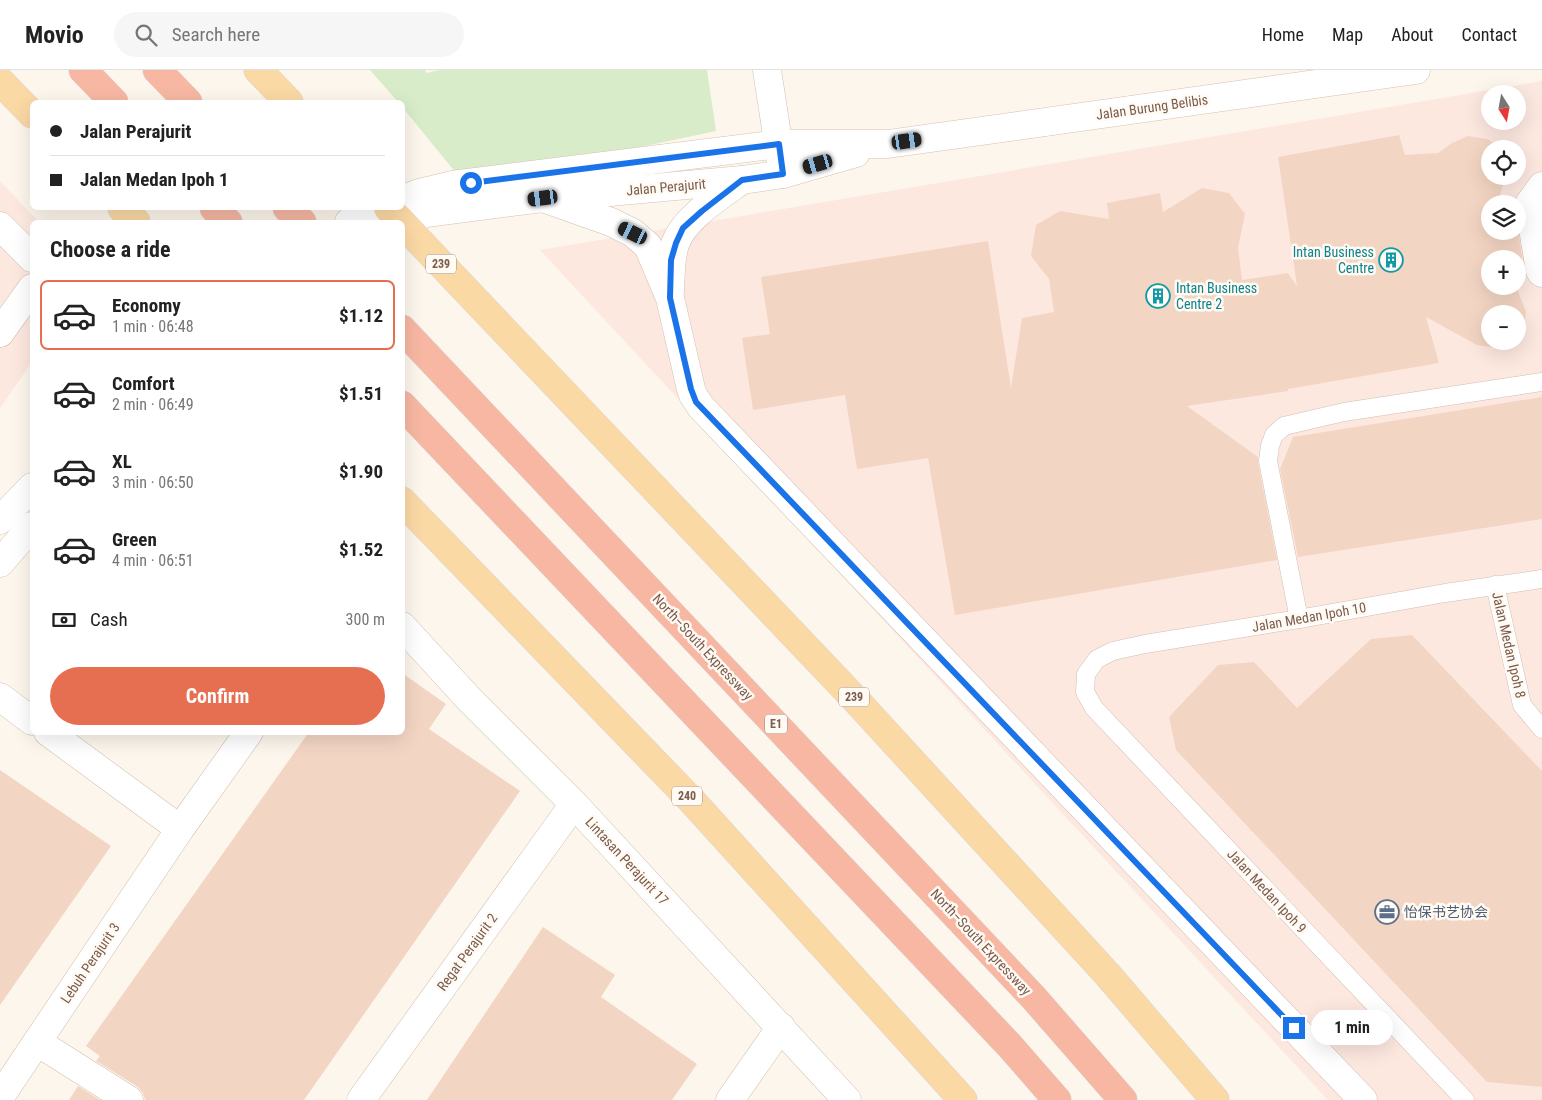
<!DOCTYPE html>
<html lang="en">
<head>
<meta charset="utf-8">
<style>
	body { margin:0; font-family:"Roboto Condensed","Noto Sans SC",sans-serif; background:#f6f6f6; color:#222; height:100vh; display:flex; flex-direction:column; font-size:19px; white-space:nowrap }
	* { box-sizing:border-box; margin:0 }
	p { font-size:16px; color:#767676 }
	.icon { flex:none; width:28px; height:28px; fill:none; stroke:currentColor; stroke-width:2; stroke-linecap:round; stroke-linejoin:round }
	.map { position:relative; flex:1; overflow:hidden }
	.sheet { position:absolute; left:30px; top:150px; width:375px; height:515px; display:flex; flex-direction:column; background:#fff; border-radius:8px; box-shadow:0 5px 20px #0002 }
	.sheet>* { flex:none }
	.guide { position:absolute; left:30px; top:30px; width:375px; height:110px; border-radius:8px; box-shadow:0 5px 20px #0002; display:grid; align-content:center; height:110px; padding:0 20px; background:#fff }
	.needle { width:32px; rotate:169deg }
	.tools { position:absolute; left:1481px; top:15px; display:grid; gap:10px }
	.tools a { display:grid; place-items:center; width:45px; height:45px; border-radius:50%; background:#fff; box-shadow:0 5px 20px #0002; font-size:25px }
	.end { position:absolute; width:22px; height:22px; margin:-11px; border:6px solid #1a73e8; background:#fff; box-shadow:0 0 0 2px #fff }
	.from { border-radius:50% }
	.bubble { position:absolute; height:35px; border-radius:18px; background:#fff; box-shadow:0 5px 20px #0002; font-size:16px; font-weight:700; line-height:35px; text-align:center }
	.car { position:absolute; width:15px; height:30px; margin:-15px -8px; border-radius:6px; box-shadow:0 0 4px 1px #0007; background:linear-gradient(#222 24%,#8ab4d8 0 40%,#222 0 76%,#8ab4d8 0 86%,#222 0) }
	.guide b { display:flex; align-items:center; gap:18px; height:48px; font-size:19px }
	.guide b+b { border-top:1px solid #e0e0e0 }
	.guide i { width:12px; height:12px; background:#222 }
	ul { padding:0; list-style:none }
	li { display:flex; align-items:center; gap:15px; height:70px; margin:0 10px 8px; padding:0 10px; border:2px solid transparent; border-radius:8px }
	li div { flex:1 }
	li b { display:block; font-size:19px }
	li em { font-style:normal; font-weight:700 }
	li.selected { border-color:#e76f51 }
	li>.icon { width:45px; height:45px; stroke-width:1.5 }
	h2 { padding:0 20px; font-size:22px; line-height:60px }
	.pay { display:flex; align-items:center; gap:12px; height:55px; padding:0 20px; font-size:19px }
	.pay p { margin-inline-start:auto }
	.button { display:flex; gap:10px; margin-top:auto; padding:10px 20px }
	.button a { flex:1; height:58px; border-radius:30px; background:#e76f51; color:#fff; font-size:20px; font-weight:700; line-height:58px; text-align:center }
	header { display:flex; align-items:center; gap:30px; box-sizing:border-box; height:70px; padding:0 25px; background:#fff; border-bottom:1px solid #e0e0e0 }
	header strong { font-size:24px }
	nav { display:flex; gap:28px; margin-inline-start:auto; font-size:18px }
	.search { width:350px; height:45px; background:#f6f6f6; display:flex; align-items:center; gap:12px; box-sizing:border-box; padding:0 18px; border-radius:28px; color:#767676; font-size:19px }
	.map>svg:first-child { display:block }
</style>
</head>
<body>
<header>
<strong>Movio</strong>
<div class="search"><svg class="icon" aria-label="search" viewBox="0 0 24 24"><circle cx="10" cy="10" r="6"/><path d="M15 15l6 6"/></svg>Search here</div>
<nav><a>Home</a><a>Map</a><a>About</a><a>Contact</a></nav>
</header>
<div class="map">
<svg width="1542" height="1030" viewBox="0 0 1542 1030">
	<rect width="100%" height="100%" fill="#fdf6ec"/>
	<!-- commercial -->
	<g fill="#fde8e0" fill-rule="evenodd">
		<path d="M1542 11V1030H1328L540 180ZM1490 24H1518V51H1490ZM1490 79H1518V106H1490ZM1490 134H1518V161H1490ZM1490 189H1518V216H1490ZM1490 244H1518V271H1490Z"/>
		<polygon points="0,111 39,152 32,152 32,292 0,338"/>
	</g>
	<!-- green -->
	<polygon fill="#d8ecc9" points="370,0 425,0 426,3 440,0 707,0 716,61 465,114 403,38 402,32 398,32"/>
	<!-- building -->
	<g fill="#f3d5c3">
		<polygon points="1399,65 1405,85 1438,83 1452,73 1468,66 1487,69 1500,77 1500,79 1490,79 1490,106 1506,106 1497,134 1490,134 1490,161 1518,160 1523,193 1518,194 1518,189 1490,189 1490,216 1516,216 1526,242 1523,259 1518,264 1518,244 1490,244 1490,271 1511,271 1504,279 1477,275 1426,247 1439,293 1288,319 1288,321 1187,336 1258,387 1258,393 1277,490 955,545 928,388 857,399 845,325 753,340 742,268 770,264 761,207 988,171 1011,318 1022,248 1054,242 1049,209 1031,186 1036,155 1060,141 1109,149 1107,133 1160,123 1163,142 1202,118 1229,123 1245,144 1238,178 1242,210 1288,203 1297,216 1278,87"/>
		<polygon points="1542,327 1542,449 1298,487 1280,399 1293,367"/>
		<polygon points="1412,565 1542,701 1542,1017 1487,1012 1176,680 1169,647 1218,595 1254,592 1297,638 1371,569"/>
		<polygon points="402,603 446,634 429,659 520,721 304,1030 145,1030 143,1023 138,1017 96,991 100,986 86,976 309,662 402,662"/>
		<polygon points="0,700 111,776 0,935"/>
		<polygon points="543,857 615,905 601,927 697,994 672,1030 427,1030"/>
		<polygon points="78,1016 100,1030 69,1030"/>
	</g>
	<g fill="none" stroke-linecap="round" stroke-linejoin="round">
		<!-- lane casing -->
		<g stroke="#d1beb0" stroke-width="19">
			<g id="lane">
				<polyline points="1495,515 1522,635 1542,659"/>
				<polyline points="1299,549 1268,391 1270,376 1274,365 1284,356 1344,342 1542,312"/>
				<polyline points="1465,1030 1094,638 1085,622 1086,604 1097,589 1113,581 1145,574 1299,549 1445,523 1542,509"/>
			</g>
		</g>
		<!-- street casing -->
		<g stroke="#d1beb0" stroke-width="29">
			<g id="street">
				<polyline points="767,0 783,104"/>
				<polyline points="1542,116 1529,134 1540,201 1542,203"/>
				<polyline points="543,128 611,152 633,163 648,176 670,228 691,319 693,325 701,337 1363,1030"/>
				<polyline points="0,156 32,188"/>
				<path d="M670 221C671 205 670 190 675 174 684 148 720 126 742 110"/>
				<polyline points="0,263 32,218"/>
				<polyline points="402,556 469,629 574,734 847,1030"/>
				<polyline points="0,627 32,651"/>
				<polyline points="48,662 180,759"/>
				<polyline points="37,972 129,1030"/>
				<polyline points="0,1027 180,759 249,662"/>
				<polyline points="361,1030 574,734"/>
				<polyline points="730,1030 781,957"/>
			</g>
		</g>
		<!-- secondary casing -->
		<g stroke="#d6c0b0" stroke-width="29">
			<g id="secondary">
				<polyline points="402,130 419,123 452,115 779,74 888,74 1416,0"/>
				<polyline points="349,152 385,138"/>
				<polyline points="402,154 426,143 543,128 742,110 783,104 856,83"/>
				<polyline points="0,450 32,417"/>
				<polyline points="0,493 32,456"/>
			</g>
		</g>
		<!-- primary casing -->
		<g stroke="#dad1cd" stroke-width="29">
			<g id="primary">
				<polyline points="258,0 289,32"/>
				<polyline points="0,11 32,44"/>
				<polyline points="122,138 136,152"/>
				<polyline points="388,138 402,152"/>
				<polyline points="480,235 853,627 1107,904 1215,1030"/>
				<polyline points="402,431 692,731 963,1030"/>
			</g>
		</g>
		<!-- highway casing -->
		<g stroke="#dad1cd" stroke-width="29">
			<g id="highway">
				<polyline points="83,0 114,32"/>
				<polyline points="157,0 188,32"/>
				<polyline points="214,138 228,152"/>
				<polyline points="287,138 302,152"/>
				<polyline points="402,259 1033,927 1123,1030"/>
				<polyline points="402,335 1009,975 1057,1030"/>
			</g>
		</g>
		<!-- lane -->
		<use href="#lane" stroke="#fff" stroke-width="18"/>
		<!-- street -->
		<use href="#street" stroke="#fff" stroke-width="28"/>
		<!-- secondary -->
		<use href="#secondary" stroke="#fff" stroke-width="28"/>
		<!-- primary -->
		<use href="#primary" stroke="#fbd9a5" stroke-width="28"/>
		<!-- highway -->
		<use href="#highway" stroke="#f7b7a3" stroke-width="28"/>
		<!-- primary-bridge casing -->
		<g stroke="#dad1cd" stroke-width="29" stroke-linecap="butt">
			<polyline id="primary-bridge" points="402,153 480,235"/>
		</g>
		<!-- primary-bridge -->
		<use href="#primary-bridge" stroke="#fbd9a5" stroke-width="28"/>
	</g>
	<g fill="none" stroke-linecap="round" stroke-linejoin="round">
		<!-- route -->
		<polyline stroke="#1a73e8" stroke-width="6" points="471,113 779,74 783,104 742,110 702,141 683,158 676,173 671,190 670,228 691,319 696,332 1294,958"/>
	</g>
	<!-- icons -->
	<defs>
		<g id="building-ring" transform="scale(1.25)"><circle r="9.5" fill="#fffaf3" stroke="#0f9aa8" stroke-width="1.5"/><path d="M-4-6H4V6H1V3H-1V6H-4ZM-2.5-4.3h1.7v1.8h-1.7ZM.8-4.3h1.7v1.8H.8ZM-2.5-1h1.7V.8h-1.7ZM.8-1h1.7V.8H.8Z" fill="#0f9aa8"/></g>
		<g id="office-ring" transform="scale(1.25)"><circle r="9.5" fill="#fffaf3" stroke="#5c6f8a" stroke-width="1.5"/><path d="M-6-3h4V-5.5h4V-3h4V5H-6ZM-1-4.5V-3h2v-1.5ZM-6 0V1H6V0Z" fill="#5c6f8a"/></g>
	</defs>
	<g fill-rule="evenodd">
		<use href="#building-ring" x="1391" y="190"/>
		<use href="#building-ring" x="1158" y="226"/>
		<use href="#office-ring" x="1387" y="842"/>
	</g>
	<g text-anchor="middle" dominant-baseline="central" stroke-width="5" stroke-linejoin="round" paint-order="stroke">
		<!-- shield labels -->
		<g fill="#fffaf3" stroke="#a28b7f" stroke-width="1">
			<rect x="426" y="184.5" width="30" height="19" rx="4"/>
			<rect x="839" y="617.5" width="30" height="19" rx="4"/>
			<rect x="765" y="644.5" width="22" height="19" rx="4"/>
			<rect x="672" y="716.5" width="30" height="19" rx="4"/>
		</g>
		<g font-size="12" font-weight="bold" fill="#7a5c4d">
			<text x="441" y="194">239</text>
			<text x="854" y="627">239</text>
			<text x="776" y="654">E1</text>
			<text x="687" y="726">240</text>
		</g>
		<!-- street labels -->
		<g font-size="14" fill="#7a5c4d" stroke="#fffaf3">
			<text transform="translate(1152 37) rotate(-8)">Jalan Burung Belibis</text>
			<text transform="translate(666 117) rotate(-5)">Jalan Perajurit</text>
			<text transform="translate(1309 547) rotate(-10)">Jalan Medan Ipoh 10</text>
			<text transform="translate(1509 575) rotate(77)">Jalan Medan Ipoh 8</text>
			<text transform="translate(703 577) rotate(47)">North–South Expressway</text>
			<text transform="translate(627 791) rotate(47)">Lintasan Perajurit 17</text>
			<text transform="translate(1267 821) rotate(47)">Jalan Medan Ipoh 9</text>
			<text transform="translate(981 872) rotate(47)">North–South Expressway</text>
			<text transform="translate(467 882) rotate(-54)">Regat Perajurit 2</text>
			<text transform="translate(90 893) rotate(-56)">Lebuh Perajurit 3</text>
		</g>
		<!-- culture labels -->
		<g font-size="14" fill="#0d838f" stroke="#fffaf3" text-anchor="end">
			<text x="1374" y="182">Intan Business<tspan x="1374" dy="16">Centre</tspan></text>
			<text x="1176" y="218" text-anchor="start">Intan Business<tspan x="1176" dy="16">Centre 2</tspan></text>
		</g>
		<!-- service labels -->
		<g font-size="14" fill="#4e5e75" stroke="#fffaf3" text-anchor="start">
			<text x="1404" y="842">怡保书艺协会</text>
		</g>
	</g>
</svg>
<div class="tools">
<a><svg class="needle" viewBox="-14 -14 28 28"><path d="M0-13l5 13h-10z" fill="#e53935"/><path d="M0 13l5-13h-10z" fill="#767676"/></svg></a>
<a><svg class="icon" aria-label="locate" viewBox="0 0 24 24"><circle cx="12" cy="12" r="6"/><path d="M12 2v4M12 18v4M2 12h4M18 12h4"/></svg></a>
<a><svg class="icon" aria-label="layers" viewBox="0 0 24 24"><path d="M12 4l9 5-9 5-9-5zM3 14l9 5 9-5"/></svg></a>
<a>+</a>
<a>−</a>
</div>
<i class="end from" style="left:471px;top:113px"></i>
<i class="end" style="left:1294px;top:958px"></i>
<div class="bubble" style="left:1311px;top:940px;width:82px">1 min</div>
<i class="car" style="left:907px;top:71px;rotate:82deg"></i>
<i class="car" style="left:818px;top:94px;rotate:254deg"></i>
<i class="car" style="left:543px;top:128px;rotate:263deg"></i>
<i class="car" style="left:633px;top:163px;rotate:296deg"></i>
<div class="guide">
<b><i class="from"></i>Jalan Perajurit</b>
<b><i></i>Jalan Medan Ipoh 1</b>
</div>
<section class="sheet">
<h2>Choose a ride</h2>
<ul>
<li class="selected"><svg class="icon" aria-label="car" viewBox="0 0 24 24"><path d="M5 17H2v-5l4-1 3-4h7l3 4 3 1v5h-3M9 17h6M6 11h13"/><circle cx="7" cy="17" r="2"/><circle cx="17" cy="17" r="2"/></svg><div><b>Economy</b><p>1 min · 06:48</p></div><em>$1.12</em></li>
<li><svg class="icon" aria-label="car" viewBox="0 0 24 24"><path d="M5 17H2v-5l4-1 3-4h7l3 4 3 1v5h-3M9 17h6M6 11h13"/><circle cx="7" cy="17" r="2"/><circle cx="17" cy="17" r="2"/></svg><div><b>Comfort</b><p>2 min · 06:49</p></div><em>$1.51</em></li>
<li><svg class="icon" aria-label="car" viewBox="0 0 24 24"><path d="M5 17H2v-5l4-1 3-4h7l3 4 3 1v5h-3M9 17h6M6 11h13"/><circle cx="7" cy="17" r="2"/><circle cx="17" cy="17" r="2"/></svg><div><b>XL</b><p>3 min · 06:50</p></div><em>$1.90</em></li>
<li><svg class="icon" aria-label="car" viewBox="0 0 24 24"><path d="M5 17H2v-5l4-1 3-4h7l3 4 3 1v5h-3M9 17h6M6 11h13"/><circle cx="7" cy="17" r="2"/><circle cx="17" cy="17" r="2"/></svg><div><b>Green</b><p>4 min · 06:51</p></div><em>$1.52</em></li>
</ul>
<div class="pay"><svg class="icon" aria-label="cash" viewBox="0 0 24 24"><path d="M3 7h18v10H3z"/><circle cx="12" cy="12" r="2"/></svg>Cash<p>300 m</p></div>
<div class="button"><a>Confirm</a></div>
</section>
</div>
</body>
</html>
